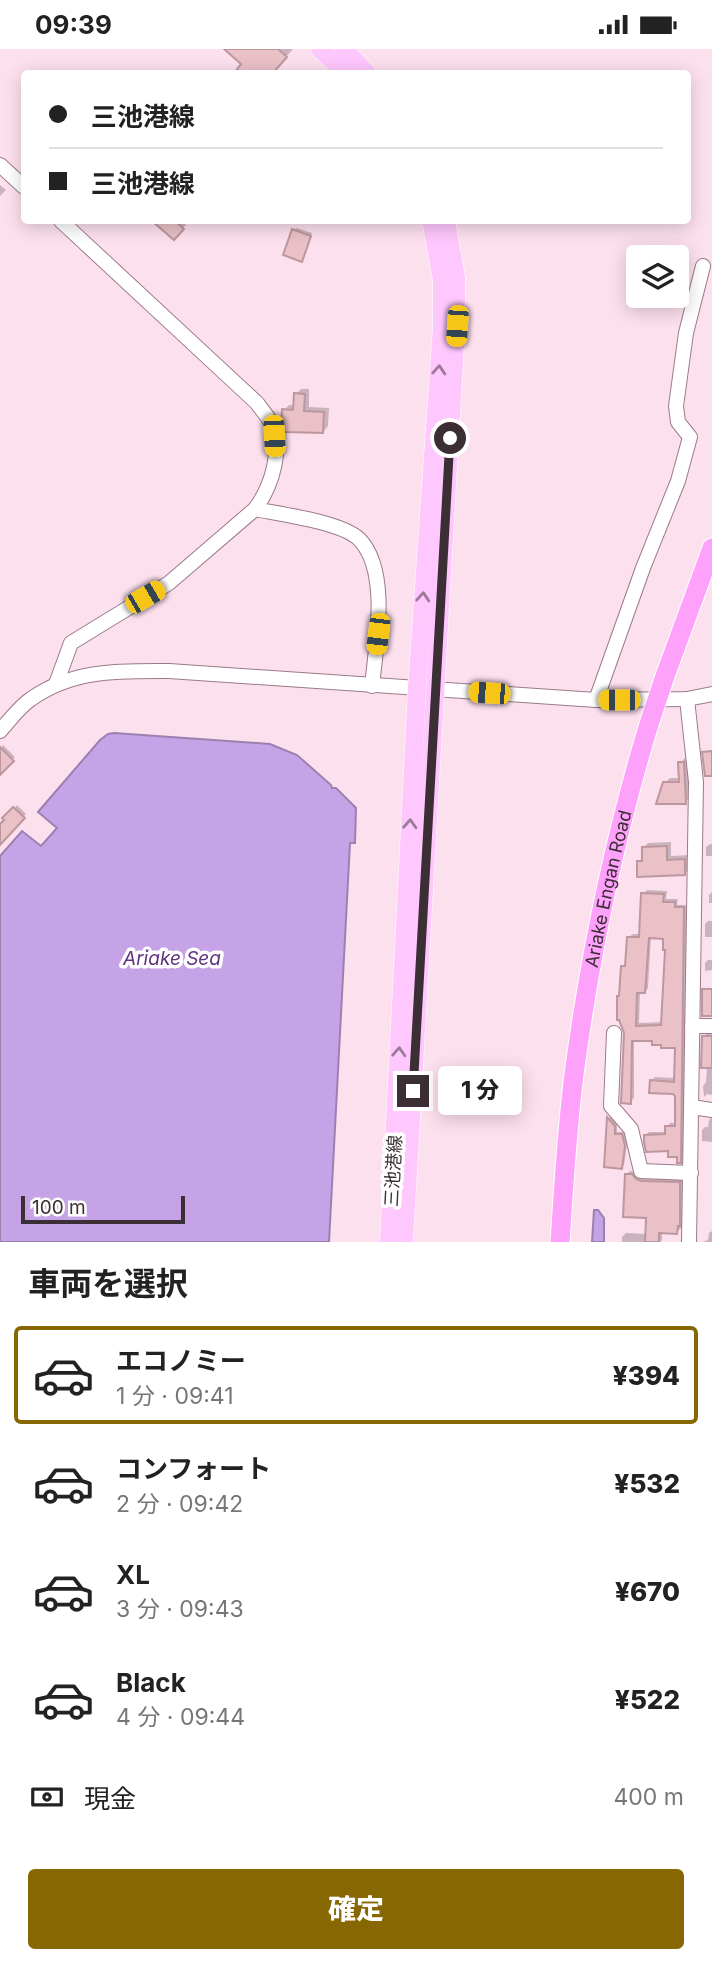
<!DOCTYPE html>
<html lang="ja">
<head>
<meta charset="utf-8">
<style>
	body { margin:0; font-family:Inter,"Noto Sans JP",sans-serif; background:#f2f2f2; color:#222; height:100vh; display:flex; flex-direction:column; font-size:26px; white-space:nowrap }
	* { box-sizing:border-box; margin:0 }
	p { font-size:23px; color:#767676 }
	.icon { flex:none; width:38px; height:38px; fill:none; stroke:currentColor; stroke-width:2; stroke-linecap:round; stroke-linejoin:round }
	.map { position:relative; height:1193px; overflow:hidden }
	.drawer { display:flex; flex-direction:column; background:#fff; flex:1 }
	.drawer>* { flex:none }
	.hud { position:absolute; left:21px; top:21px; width:670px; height:154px; border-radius:7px; box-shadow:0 4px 18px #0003; display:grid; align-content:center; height:154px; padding:0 28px; background:#fff }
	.fabs { position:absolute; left:626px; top:196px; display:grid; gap:14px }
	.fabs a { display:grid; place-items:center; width:63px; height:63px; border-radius:7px; background:#fff; box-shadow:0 4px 18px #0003; font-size:35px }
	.scale { position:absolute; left:21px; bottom:18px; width:164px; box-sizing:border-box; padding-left:7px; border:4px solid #3c2e35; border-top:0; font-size:19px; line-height:24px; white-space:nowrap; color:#3c2e35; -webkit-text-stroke:5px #fff; paint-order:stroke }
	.end { position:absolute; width:32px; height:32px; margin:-16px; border:9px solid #3c2e35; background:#fff; box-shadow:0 0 0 4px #fff }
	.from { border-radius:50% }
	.bubble { position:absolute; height:49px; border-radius:7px; background:#fff; box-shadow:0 4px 18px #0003; font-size:23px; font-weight:800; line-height:49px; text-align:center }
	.car { position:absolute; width:21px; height:42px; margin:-21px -10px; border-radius:9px; box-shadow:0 0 5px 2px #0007; background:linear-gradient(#f5c518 24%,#345 0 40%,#f5c518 0 76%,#345 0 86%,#f5c518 0) }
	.hud b { display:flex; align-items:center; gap:24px; height:66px; font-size:26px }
	.hud b+b { border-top:2px solid #e0e0e0 }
	.hud i { width:18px; height:18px; background:#222 }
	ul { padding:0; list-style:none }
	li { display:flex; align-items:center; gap:21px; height:98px; margin:0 14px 10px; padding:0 14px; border:4px solid transparent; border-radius:7px }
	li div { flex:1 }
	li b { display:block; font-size:26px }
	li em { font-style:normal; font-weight:800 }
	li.on { border-color:#866701 }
	li>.icon { width:63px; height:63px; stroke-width:1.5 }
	h2 { padding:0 28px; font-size:32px; line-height:84px }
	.pay { display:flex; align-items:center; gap:18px; height:77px; padding:0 28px; font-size:26px }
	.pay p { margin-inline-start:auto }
	.action { display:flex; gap:14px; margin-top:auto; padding:14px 28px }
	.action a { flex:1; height:80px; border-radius:7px; background:#866701; color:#fff; font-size:28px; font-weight:800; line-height:80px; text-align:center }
	.status { display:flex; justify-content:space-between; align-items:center; height:49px; padding:0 35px; background:#fff; direction:ltr }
	.status svg { height:19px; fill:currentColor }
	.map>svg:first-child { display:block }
</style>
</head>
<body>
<div class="status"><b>09:39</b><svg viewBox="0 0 49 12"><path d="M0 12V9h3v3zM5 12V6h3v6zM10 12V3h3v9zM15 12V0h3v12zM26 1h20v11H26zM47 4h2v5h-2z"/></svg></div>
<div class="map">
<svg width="712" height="1193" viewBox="0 0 712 1193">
	<rect width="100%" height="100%" fill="#fde0ee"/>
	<!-- water -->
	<g fill="#c5a3e6" stroke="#9c80b1" stroke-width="2">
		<polygon points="114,684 270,695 297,706 331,736 332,739 336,739 356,759 355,794 350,794 329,1193 0,1193 0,807 22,782 41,797 57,779 38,763 100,691 108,685"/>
		<polygon points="594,1161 598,1161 604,1169 604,1193 592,1193"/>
	</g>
	<!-- shadow -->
	<g fill="#0003" fill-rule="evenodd">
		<polygon points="227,0 293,0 272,24 245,24 239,20 244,15"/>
		<polygon points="0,136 6,141 0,147"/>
		<polygon points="154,172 181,172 186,176 174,189"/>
		<polygon points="297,179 312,184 304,208 301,211 294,181"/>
		<polygon points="301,340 309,340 309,358 329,359 328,377 323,383 284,361 289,356 295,356 296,345"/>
		<polygon points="3,696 15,708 3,720 0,717 0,700"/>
		<polygon points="685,709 688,709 690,748 685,753 665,734 670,729 680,729 680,714"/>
		<polygon points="17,756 26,765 0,794 0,778 7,771 5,769"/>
		<polygon points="671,793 671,807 689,806 689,820 684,825 638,813 644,807 644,798 648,794"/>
		<polygon points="710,795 712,795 712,807 706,807 706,798"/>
		<path d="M647 841 667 842 666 850H678L677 856H687L684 1108 680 1112 678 1106 645 1087 649 1083H667V1078L670 1074H676L677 1046 651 1032 655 1028 676 1029 677 997 663 994 654 990H634V1049L630 1053 623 918 627 913 629 888 633 885H641L643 845ZM651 887 664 888 666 907 663 973 639 974 640 943H645L648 939Z"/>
		<polygon points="712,843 712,854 709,854 709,846"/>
		<polygon points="708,872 712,872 712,888 705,888 705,875"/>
		<polygon points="712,900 712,921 705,922 705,914 708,911 712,911"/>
		<polygon points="707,984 712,984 712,1046 707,1045 704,1048 703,1037 706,1033 707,1017 704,987"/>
		<polygon points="611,1067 617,1073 617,1083 625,1083 627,1094 624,1116 621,1118 606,1117 609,1069"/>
		<polygon points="712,1068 712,1093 702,1092 702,1081 705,1078 708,1078 709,1071"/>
		<polygon points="630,1122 684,1130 683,1172 681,1179 677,1183 662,1182 662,1191 660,1193 622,1193 622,1188 626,1184 647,1185 647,1168 626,1126"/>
		<polygon points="712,1182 712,1193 703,1193 708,1191 709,1184"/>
	</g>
	<!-- building -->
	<g fill="#e9c1c7" stroke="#bd979d" stroke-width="2" fill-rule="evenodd">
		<polygon points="224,0 278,0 287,8 273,24 242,24 237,20 241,15"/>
		<polygon points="152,172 175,172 184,180 174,191"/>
		<polygon points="292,180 311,187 302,213 283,206"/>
		<polygon points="294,344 305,345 304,362 324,363 323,384 284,383 281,375 282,360 293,361"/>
		<polygon points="0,698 14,712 0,726"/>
		<polygon points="712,702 712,727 705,727 702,703"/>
		<polygon points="678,713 684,713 686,755 656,755 663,733 679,733"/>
		<polygon points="13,758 25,769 0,796 0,775 4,771 2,769"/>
		<polygon points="667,797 667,811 685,810 685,826 637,828 637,812 642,812 642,798"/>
		<path d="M641 844 664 845 663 853H675V858H684L681 1114H677V1108H668V1102L646 1103 644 1093V1086L665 1085V1077H675V1047L673 1045 649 1044 650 1031 674 1033 675 999H661V996H652V992H632L631 1055 621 1054 624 984 619 971H617V947H619L621 917H625L627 888H639ZM649 889 663 890V901H665L661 976 636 977 637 944H645Z"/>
		<rect x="702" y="940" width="10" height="27"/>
		<polygon points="702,987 712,987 712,1019 701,1019"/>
		<polygon points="607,1068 615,1077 615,1085 622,1085 625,1097 622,1120 604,1118"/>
		<polygon points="625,1125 632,1125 636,1130 641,1132 680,1133 680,1177 678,1177 677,1185 659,1184 659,1193 645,1193 646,1169 623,1168"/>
	</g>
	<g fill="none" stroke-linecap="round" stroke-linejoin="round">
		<!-- minor casing -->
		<g stroke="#9a7a8a" stroke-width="16">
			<g id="minor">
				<polyline points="0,116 24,138"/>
				<path d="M255 460C280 465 341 473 359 490 390 521 376 596 372 637"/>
				<path d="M56 635 71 594 169 534 255 460C272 437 284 399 270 372 266 365 261 360 257 354L61 172"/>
				<polyline points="687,650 696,733 689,1193"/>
				<polyline points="596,651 643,519 678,432 690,388 678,373 676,357 686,284 703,217"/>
				<path d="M0 682C10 671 19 658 31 650 73 620 120 622 169 622L596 651 687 650 712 645"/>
				<polyline points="692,977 712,977"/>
				<polyline points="614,984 611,1057 631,1080 641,1122 691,1124"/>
				<polyline points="692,1058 712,1061"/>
			</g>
		</g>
		<!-- major casing -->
		<g stroke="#fff" stroke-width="19">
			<g id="major">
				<polyline points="320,0 345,24"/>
				<polyline points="344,0 367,24"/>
				<polyline points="389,1193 417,639 442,277 442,231 431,172"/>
				<polyline points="404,1193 456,277 456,228 446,172"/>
			</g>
		</g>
		<!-- highway casing -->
		<g stroke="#fff" stroke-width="21">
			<g id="highway">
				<polyline points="665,627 712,499"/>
				<path id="s1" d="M560 1193C564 1135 567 1076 575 1018 591 901 615 787 649 675"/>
			</g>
		</g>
		<!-- minor -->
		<use href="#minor" stroke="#fff" stroke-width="14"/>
		<!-- major -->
		<use href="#major" stroke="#fec7fd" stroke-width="18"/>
		<!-- highway -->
		<use href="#highway" stroke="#fda1fb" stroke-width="19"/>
		<!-- highway-bridge casing -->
		<g stroke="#fff" stroke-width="21" stroke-linecap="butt">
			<polyline id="highway-bridge" points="649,675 665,627"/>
		</g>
		<!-- highway-bridge -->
		<use href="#highway-bridge" stroke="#fda1fb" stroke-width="19"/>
	</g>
	<!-- one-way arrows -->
	<defs><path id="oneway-chevron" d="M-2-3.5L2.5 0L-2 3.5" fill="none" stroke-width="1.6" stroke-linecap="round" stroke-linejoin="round" transform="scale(1.75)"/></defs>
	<g stroke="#9d7a99">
		<use href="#oneway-chevron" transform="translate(439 321) rotate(-86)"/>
		<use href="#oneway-chevron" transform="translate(423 548) rotate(-86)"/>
		<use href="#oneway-chevron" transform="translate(410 775) rotate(-87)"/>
		<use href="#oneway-chevron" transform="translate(399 1003) rotate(-87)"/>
	</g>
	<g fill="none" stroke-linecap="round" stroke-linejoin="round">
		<!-- route -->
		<polyline stroke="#3c2e35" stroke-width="9" points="413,1042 450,389"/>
	</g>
	<g text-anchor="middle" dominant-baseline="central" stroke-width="7" stroke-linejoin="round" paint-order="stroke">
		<!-- street labels -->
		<g font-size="18" fill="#3c2e35" stroke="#fff">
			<text stroke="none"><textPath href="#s1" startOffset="357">Ariake Engan Road</textPath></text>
			<text transform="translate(393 1122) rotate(-87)">三池港線</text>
		</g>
		<!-- water labels -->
		<g font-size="19" font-style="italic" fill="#5f3381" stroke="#fff">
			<text x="172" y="909">Ariake Sea</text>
		</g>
	</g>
</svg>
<div class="fabs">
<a><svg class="icon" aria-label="layers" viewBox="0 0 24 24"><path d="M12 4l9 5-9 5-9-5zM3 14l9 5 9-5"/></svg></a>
</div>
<div class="scale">100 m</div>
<i class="end from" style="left:450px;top:389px"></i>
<i class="end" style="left:413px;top:1042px"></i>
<div class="bubble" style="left:438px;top:1017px;width:84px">1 分</div>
<i class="car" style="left:457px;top:277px;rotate:184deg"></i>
<i class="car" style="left:274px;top:387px;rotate:177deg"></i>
<i class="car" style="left:145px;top:548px;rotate:60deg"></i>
<i class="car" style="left:378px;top:585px;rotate:187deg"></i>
<i class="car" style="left:489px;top:644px;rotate:274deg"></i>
<i class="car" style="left:619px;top:651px;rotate:270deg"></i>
<div class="hud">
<b><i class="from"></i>三池港線</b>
<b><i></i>三池港線</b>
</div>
</div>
<section class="drawer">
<h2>車両を選択</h2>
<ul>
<li class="on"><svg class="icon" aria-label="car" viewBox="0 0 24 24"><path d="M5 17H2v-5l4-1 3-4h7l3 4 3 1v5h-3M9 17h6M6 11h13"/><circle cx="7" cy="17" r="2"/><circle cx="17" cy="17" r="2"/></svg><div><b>エコノミー</b><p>1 分 · 09:41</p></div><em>¥394</em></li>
<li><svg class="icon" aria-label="car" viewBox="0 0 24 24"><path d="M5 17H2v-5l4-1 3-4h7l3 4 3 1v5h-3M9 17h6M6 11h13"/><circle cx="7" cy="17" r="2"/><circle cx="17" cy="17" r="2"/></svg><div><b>コンフォート</b><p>2 分 · 09:42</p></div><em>¥532</em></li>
<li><svg class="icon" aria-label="car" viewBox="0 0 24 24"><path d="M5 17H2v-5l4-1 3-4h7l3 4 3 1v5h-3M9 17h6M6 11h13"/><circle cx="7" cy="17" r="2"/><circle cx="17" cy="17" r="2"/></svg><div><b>XL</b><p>3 分 · 09:43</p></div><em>¥670</em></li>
<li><svg class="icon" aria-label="car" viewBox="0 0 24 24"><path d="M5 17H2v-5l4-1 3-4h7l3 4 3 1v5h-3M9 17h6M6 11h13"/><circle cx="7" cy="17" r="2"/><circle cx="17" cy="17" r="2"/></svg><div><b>Black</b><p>4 分 · 09:44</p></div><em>¥522</em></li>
</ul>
<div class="pay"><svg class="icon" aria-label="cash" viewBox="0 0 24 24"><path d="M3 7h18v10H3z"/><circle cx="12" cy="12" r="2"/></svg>現金<p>400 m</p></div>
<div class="action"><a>確定</a></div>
</section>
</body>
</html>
